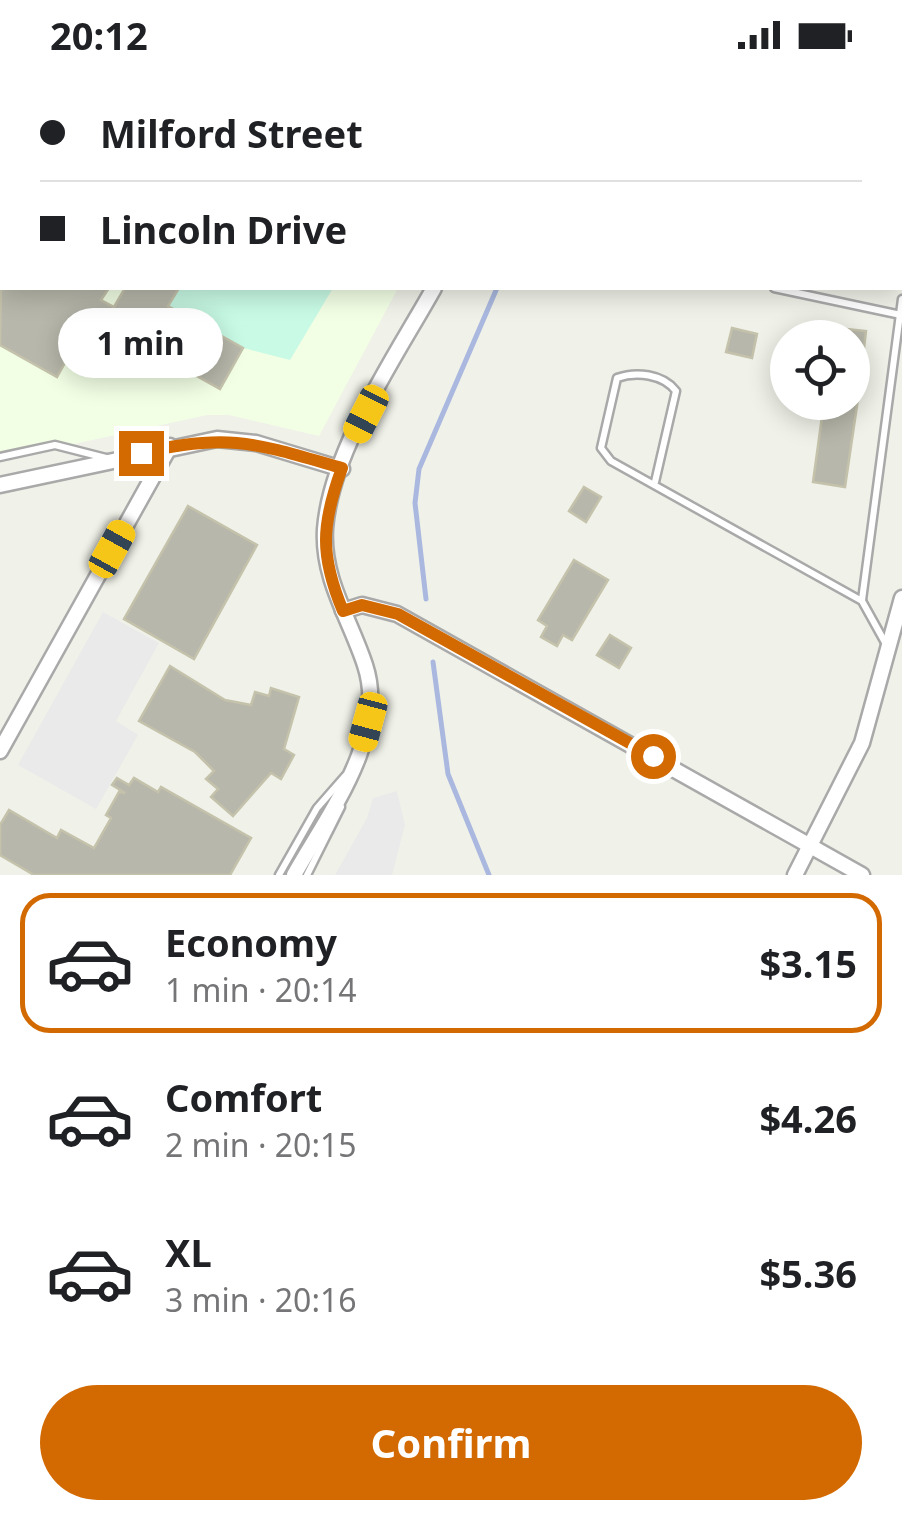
<!DOCTYPE html>
<html lang="en">
<head>
<meta charset="utf-8">
<style>
	body { margin:0; font-family:"Noto Sans",sans-serif; background:#f2f2f2; color:#202124; height:100vh; display:flex; flex-direction:column; font-size:38px; white-space:nowrap }
	* { box-sizing:border-box; margin:0 }
	p { font-size:32px; color:#757577 }
	.icon { flex:none; width:55px; height:55px; fill:none; stroke:currentColor; stroke-width:2; stroke-linecap:round; stroke-linejoin:round }
	.map { position:relative; height:805px; overflow:hidden }
	.drawer { display:flex; flex-direction:column; background:#fff; flex:1 }
	.drawer>* { flex:none }
	.guide { position:absolute; left:0px; top:0px; width:902px; height:220px; box-shadow:0 5px 25px #0003; display:grid; align-content:center; height:220px; padding:0 40px; background:#fff }
	.tools { position:absolute; left:770px; top:250px; display:grid; gap:20px }
	.tools a { display:grid; place-items:center; width:100px; height:100px; border-radius:50%; background:#fff; box-shadow:0 5px 25px #0003; font-size:50px }
	.end { position:absolute; width:45px; height:45px; margin:-22px; border:12px solid #d36a01; background:#fff; box-shadow:0 0 0 5px #fff }
	.from { border-radius:50% }
	.bubble { position:absolute; height:70px; border-radius:35px; background:#fff; box-shadow:0 5px 25px #0003; font-size:32px; font-weight:700; line-height:70px; text-align:center }
	.car { position:absolute; width:30px; height:60px; margin:-30px -15px; border-radius:12px; box-shadow:0 0 8px 2px #0007; background:linear-gradient(#f5c518 24%,#345 0 40%,#f5c518 0 76%,#345 0 86%,#f5c518 0) }
	.guide b { display:flex; align-items:center; gap:35px; height:95px; font-size:38px }
	.guide b+b { border-top:2px solid #e0e0e0 }
	.guide i { width:25px; height:25px; background:#202124 }
	ul { padding:18px 0 0; list-style:none }
	li { display:flex; align-items:center; gap:30px; height:140px; margin:0 20px 15px; padding:0 20px; border:5px solid transparent; border-radius:30px }
	li div { flex:1 }
	li b { display:block; font-size:38px }
	li em { font-style:normal; font-weight:700 }
	li.selected { border-color:#d36a01 }
	li>.icon { width:90px; height:90px; stroke-width:1.5 }
	.action { display:flex; gap:20px; margin-top:auto; padding:20px 40px }
	.action a { flex:1; height:115px; border-radius:60px; background:#d36a01; color:#fff; font-size:40px; font-weight:700; line-height:115px; text-align:center }
	.status { display:flex; justify-content:space-between; align-items:center; height:70px; padding:0 50px; background:#fff; direction:ltr }
	.status svg { height:28px; fill:currentColor }
	.map>svg:first-child { display:block }
</style>
</head>
<body>
<div class="status"><b>20:12</b><svg viewBox="0 0 49 12"><path d="M0 12V9h3v3zM5 12V6h3v6zM10 12V3h3v9zM15 12V0h3v12zM26 1h20v11H26zM47 4h2v5h-2z"/></svg></div>
<div class="map">
<svg width="902" height="805" viewBox="0 0 902 805">
	<rect width="100%" height="100%" fill="#f0f2e9"/>
	<!-- education -->
	<polygon fill="#f2ffe5" points="0,0 520,0 2,2 2,218 398,218 319,366 229,345 207,345 0,390"/>
	<!-- park -->
	<polygon fill="#c8fae5" points="179,218 333,218 290,290 243,278 168,236"/>
	<!-- parking -->
	<g fill="#eaeaea">
		<polygon points="103,542 159,573 116,651 138,665 96,739 18,695"/>
		<polygon points="397,721 405,755 392,805 335,805 367,748 373,728"/>
	</g>
	<g fill="none" stroke-linecap="round" stroke-linejoin="round">
		<!-- stream -->
		<g stroke="#aab8df" stroke-width="5">
			<polyline points="612,2 614,0"/>
			<polyline points="426,529 415,433 419,399 497,218"/>
			<polyline points="433,592 448,704 489,805"/>
		</g>
	</g>
	<!-- building -->
	<g fill="#b8b7ab" stroke="#c4c2ab" stroke-width="2.5">
		<polygon points="2,150 2,218 109,218 101,230 114,237 125,218 179,218 168,236 243,278 220,319 154,282 142,302 135,298 131,306 77,271 57,307 0,275"/>
		<polygon points="732,258 757,264 752,288 726,282"/>
		<polygon points="837,258 866,261 861,303 852,302 852,268 836,268"/>
		<polygon points="852,321 859,322 845,417 813,412 824,332 852,332"/>
		<polygon points="584,417 601,427 586,452 569,441"/>
		<polygon points="188,436 257,475 194,589 124,549"/>
		<polygon points="574,490 608,510 572,570 563,565 557,576 541,567 547,556 538,550"/>
		<polygon points="610,565 631,578 619,598 597,585"/>
		<polygon points="170,596 225,630 251,635 255,622 269,626 271,618 299,627 284,679 294,685 281,709 271,703 233,746 211,727 218,719 206,709 214,701 195,682 139,651"/>
		<polygon points="117,708 129,715 134,708 158,722 161,717 251,768 230,805 34,805 0,785 0,755 9,740 57,768 61,760 94,778 111,748 106,745 119,722 125,723 112,715"/>
	</g>
	<g fill="none" stroke-linecap="round" stroke-linejoin="round">
		<!-- service casing -->
		<g stroke="#a9a9a9" stroke-width="11">
			<g id="service">
				<polyline points="813,0 817,2"/>
				<polyline points="758,2 760,0"/>
				<polyline points="900,61 902,62"/>
				<polyline points="774,218 901,245"/>
				<polyline points="0,387 55,375 106,388"/>
				<path d="M655 412 676 321C663 304 636 301 617 308L601 378 611 391 862 531 887 576"/>
				<polyline points="862,530 902,229"/>
				<polyline points="279,805 317,738 345,706"/>
				<polyline points="307,805 341,737"/>
			</g>
		</g>
		<!-- minor casing -->
		<g stroke="#a9a9a9" stroke-width="19">
			<g id="minor">
				<polyline points="552,2 553,0"/>
				<polyline points="0,415 217,369 256,373 342,399"/>
				<polyline points="343,541 362,535 397,544 862,805"/>
				<polyline points="0,681 170,376"/>
				<path d="M294 805C327 746 389 667 365 595 350 549 322 509 325 459 331 380 396 286 434 218"/>
				<polyline points="795,805 862,673 902,528"/>
			</g>
		</g>
		<!-- service -->
		<use href="#service" stroke="#fff" stroke-width="6"/>
		<!-- minor -->
		<use href="#minor" stroke="#fff" stroke-width="14"/>
	</g>
	<g fill="none" stroke-linecap="round" stroke-linejoin="round">
		<!-- route -->
		<path stroke="#d36a01" stroke-width="12" d="M141 383C229 362 258 374 342 398 321 455 320 486 343 541L362 535 398 544 653 686"/>
	</g>
</svg>
<div class="tools">
<a><svg class="icon" aria-label="locate" viewBox="0 0 24 24"><circle cx="12" cy="12" r="6"/><path d="M12 2v4M12 18v4M2 12h4M18 12h4"/></svg></a>
</div>
<i class="end from" style="left:653px;top:686px"></i>
<i class="end" style="left:141px;top:383px"></i>
<div class="bubble" style="left:58px;top:238px;width:165px">1 min</div>
<i class="car" style="left:366px;top:344px;rotate:207deg"></i>
<i class="car" style="left:112px;top:479px;rotate:29deg"></i>
<i class="car" style="left:368px;top:652px;rotate:195deg"></i>
<div class="guide">
<b><i class="from"></i>Milford Street</b>
<b><i></i>Lincoln Drive</b>
</div>
</div>
<section class="drawer">
<ul>
<li class="selected"><svg class="icon" aria-label="car" viewBox="0 0 24 24"><path d="M5 17H2v-5l4-1 3-4h7l3 4 3 1v5h-3M9 17h6M6 11h13"/><circle cx="7" cy="17" r="2"/><circle cx="17" cy="17" r="2"/></svg><div><b>Economy</b><p>1 min · 20:14</p></div><em>$3.15</em></li>
<li><svg class="icon" aria-label="car" viewBox="0 0 24 24"><path d="M5 17H2v-5l4-1 3-4h7l3 4 3 1v5h-3M9 17h6M6 11h13"/><circle cx="7" cy="17" r="2"/><circle cx="17" cy="17" r="2"/></svg><div><b>Comfort</b><p>2 min · 20:15</p></div><em>$4.26</em></li>
<li><svg class="icon" aria-label="car" viewBox="0 0 24 24"><path d="M5 17H2v-5l4-1 3-4h7l3 4 3 1v5h-3M9 17h6M6 11h13"/><circle cx="7" cy="17" r="2"/><circle cx="17" cy="17" r="2"/></svg><div><b>XL</b><p>3 min · 20:16</p></div><em>$5.36</em></li>
</ul>
<div class="action"><a>Confirm</a></div>
</section>
</body>
</html>
